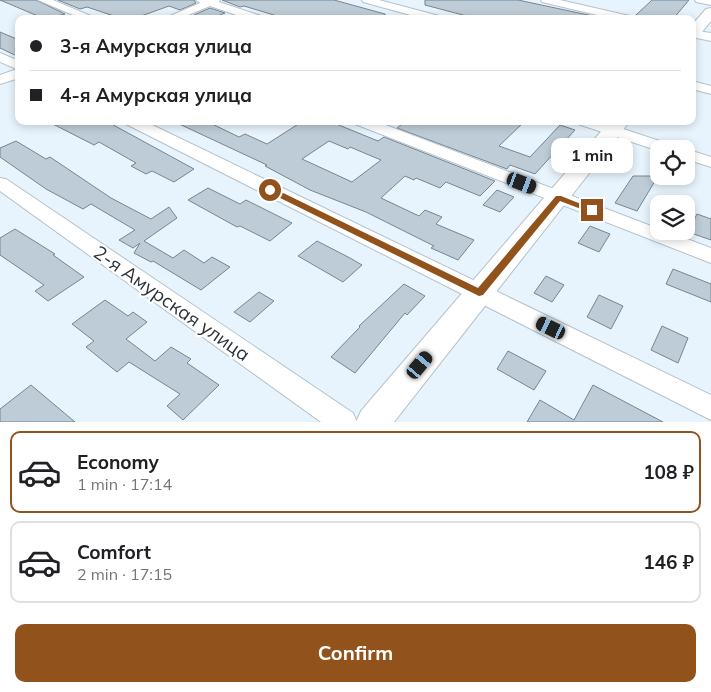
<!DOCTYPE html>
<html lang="en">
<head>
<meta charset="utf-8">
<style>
	body { margin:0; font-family:Mulish,sans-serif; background:#f2f2f2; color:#202124; height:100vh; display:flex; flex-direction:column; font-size:19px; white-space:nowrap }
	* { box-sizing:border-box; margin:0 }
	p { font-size:16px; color:#757577 }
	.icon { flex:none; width:28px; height:28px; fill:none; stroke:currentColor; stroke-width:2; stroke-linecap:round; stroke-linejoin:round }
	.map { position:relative; height:422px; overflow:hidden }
	.side { display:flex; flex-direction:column; background:#fff; flex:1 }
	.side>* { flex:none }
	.top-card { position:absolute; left:15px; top:15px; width:681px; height:110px; border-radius:10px; box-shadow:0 2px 8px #0003; display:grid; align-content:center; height:110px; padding:0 15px; background:#fff }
	.fabs { position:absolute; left:650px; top:140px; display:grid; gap:10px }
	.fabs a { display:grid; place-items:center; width:45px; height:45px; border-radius:10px; background:#fff; box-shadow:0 2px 8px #0003; font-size:25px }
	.end { position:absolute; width:22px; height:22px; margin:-11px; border:6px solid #92521b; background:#fff; box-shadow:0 0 0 2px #fff }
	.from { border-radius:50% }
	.bubble { position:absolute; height:35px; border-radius:10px; background:#fff; box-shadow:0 2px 8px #0003; font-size:16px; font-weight:700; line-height:35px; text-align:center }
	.car { position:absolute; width:15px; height:30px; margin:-15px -8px; border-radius:6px; box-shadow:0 0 4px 1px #0007; background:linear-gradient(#222 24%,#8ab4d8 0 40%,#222 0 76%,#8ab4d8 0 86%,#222 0) }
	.top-card b { display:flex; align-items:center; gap:18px; height:48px; font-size:19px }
	.top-card b+b { border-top:1px solid #e0e0e0 }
	.top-card i { width:12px; height:12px; background:#202124 }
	ul { padding:9px 0 0; list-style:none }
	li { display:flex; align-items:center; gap:15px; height:82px; margin:0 10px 8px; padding:0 5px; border:2px solid #e0e0e0; border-radius:10px }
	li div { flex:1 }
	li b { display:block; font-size:19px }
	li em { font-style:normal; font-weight:700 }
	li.current { border-color:#92521b }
	li>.icon { width:45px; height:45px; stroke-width:1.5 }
	.button { display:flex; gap:10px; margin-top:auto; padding:10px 15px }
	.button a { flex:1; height:58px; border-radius:10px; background:#92521b; color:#fff; font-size:20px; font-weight:700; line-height:58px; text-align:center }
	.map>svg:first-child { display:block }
</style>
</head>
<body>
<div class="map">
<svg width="711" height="422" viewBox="0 0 711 422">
	<rect width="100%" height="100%" fill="#e8f4fd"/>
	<!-- building -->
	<g fill="#bdccd7" stroke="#77858f" fill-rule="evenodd">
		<polygon points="0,0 36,0 65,14 45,19"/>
		<polygon points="58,0 194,0 196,3 180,10 169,6 133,19 123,19 87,7 80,9"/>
		<polygon points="222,0 334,0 385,14 385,19 287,19 244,6 240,7"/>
		<polygon points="425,0 518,0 593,16 590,19 478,19 425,5"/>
		<polygon points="652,0 689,0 673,19 637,19 635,16"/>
		<polygon points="210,8 225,13 210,19 194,15"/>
		<polygon points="0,32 19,40 19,57 0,48"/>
		<polygon points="47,121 106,121 194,169 174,182 152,171 146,174 131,166 136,163 99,142 94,145"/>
		<path d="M177 121H206L239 137 245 134 267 144 303 121H329L378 141 384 137 495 181 480 196 446 182 440 188 416 178 414 180 405 176 381 198 419 216 425 210 442 217 436 224 474 240 458 260 431 248 434 246 366 212 310 190 265 166 267 165 177 123ZM329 141 348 149 350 147 381 160 352 182 302 159Z"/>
		<polygon points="406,121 525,121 499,146 530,157 560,125 575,130 535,174 510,165 507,169 397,128"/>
		<polygon points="16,141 46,159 50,157 111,198 151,219 169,207 177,218 144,241 173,258 184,250 204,263 212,257 230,267 201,290 153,261 151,262 134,253 140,243 133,248 119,240 135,230 91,204 83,209 46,189 0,157 0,148"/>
		<polygon points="633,176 658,176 637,211 615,203"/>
		<polygon points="208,188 240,204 246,200 292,223 270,241 240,226 237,227 188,200"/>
		<polygon points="497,190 514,197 500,212 483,205"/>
		<polygon points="697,214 711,219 711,240 688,232"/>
		<polygon points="590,226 610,234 599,252 578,243"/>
		<polygon points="15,229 55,254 53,255 84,277 48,301 35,291 44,285 0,255 0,238"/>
		<polygon points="317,241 350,258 362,265 343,282 298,256"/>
		<polygon points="673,269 711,284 711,302 666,284"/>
		<polygon points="546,276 564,285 552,302 534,293"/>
		<polygon points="404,284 425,296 407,315 405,313 355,373 331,357 360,327 359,326"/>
		<polygon points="259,292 274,301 250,322 234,312"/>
		<polygon points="599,295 623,306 611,329 587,317"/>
		<polygon points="105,300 128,316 133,312 147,322 126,339 155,361 171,347 191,359 187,363 219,385 183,420 167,406 180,394 129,362 117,372 86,347 94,341 72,324"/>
		<polygon points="662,326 688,338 678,363 651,350"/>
		<polygon points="508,351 546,371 534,390 497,369"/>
		<polygon points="31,385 75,422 0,422 0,409"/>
		<polygon points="593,385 663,422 527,422 540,400 574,420"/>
	</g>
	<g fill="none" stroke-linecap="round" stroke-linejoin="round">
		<!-- minor casing -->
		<g stroke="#b3c2cd" stroke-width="2">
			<g id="minor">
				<polygon points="38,0 53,0 98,19 82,19"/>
				<polygon points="196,0 220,0 219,2 264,17 265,19 248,19 210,6 179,19 163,19 200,3"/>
				<polygon points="362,0 379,0 443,17 444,19 425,19 363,2"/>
				<polygon points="541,0 560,0 634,17 635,19 614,19 542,2"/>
				<polygon points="695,0 711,0 711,5 696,2"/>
				<polygon points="692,30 711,33 711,41 692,37"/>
				<polygon points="0,53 19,61 19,78 0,84 0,75 17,69 0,62"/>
				<polygon points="692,81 711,86 711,94 692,89"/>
				<polygon points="124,121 144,121 711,395 711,420 126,124"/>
				<polygon points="353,121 375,121 659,229 659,231 666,231 711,248 711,263 355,124"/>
				<polygon points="576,121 599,121 675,146 677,149 659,149 659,151 578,124"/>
				<polygon points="686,149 711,157 711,167 686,159"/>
				<polygon points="0,178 6,179 353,413 357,422 321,422 0,191"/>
			</g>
		</g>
		<!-- tertiary casing -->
		<g stroke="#b3c2cd" stroke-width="2">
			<g id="tertiary">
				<polygon points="711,8 711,21 697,38 692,39 692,25 706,9"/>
				<polygon points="610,121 630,121 394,422 356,422 361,411"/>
			</g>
		</g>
		<!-- minor -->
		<use href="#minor" fill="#fff" fill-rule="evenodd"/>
		<!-- tertiary -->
		<use href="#tertiary" fill="#fff" fill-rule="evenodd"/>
	</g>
	<!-- route -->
	<polygon fill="#92521b" points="268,188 273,188 478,288 556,196 561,196 596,210 589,212 560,201 483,295 479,296 268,192"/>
	<g text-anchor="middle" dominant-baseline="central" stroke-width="4.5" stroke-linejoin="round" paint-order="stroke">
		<!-- street labels -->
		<g font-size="19" fill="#2c3236" stroke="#fff">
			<text transform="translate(172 303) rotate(35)">2-я Амурская улица</text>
		</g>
	</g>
</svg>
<div class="fabs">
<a><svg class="icon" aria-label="locate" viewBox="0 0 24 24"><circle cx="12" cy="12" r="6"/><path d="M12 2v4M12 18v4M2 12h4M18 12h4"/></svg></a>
<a><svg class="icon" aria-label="layers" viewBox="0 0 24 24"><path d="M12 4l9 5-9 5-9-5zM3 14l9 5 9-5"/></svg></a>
</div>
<i class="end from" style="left:270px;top:190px"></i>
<i class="end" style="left:592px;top:210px"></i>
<div class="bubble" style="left:551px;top:138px;width:82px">1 min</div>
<i class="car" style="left:522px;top:183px;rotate:111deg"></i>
<i class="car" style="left:551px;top:328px;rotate:296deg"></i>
<i class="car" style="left:420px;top:365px;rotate:40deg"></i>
<div class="top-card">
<b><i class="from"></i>3-я Амурская улица</b>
<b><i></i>4-я Амурская улица</b>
</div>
</div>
<section class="side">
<ul>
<li class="current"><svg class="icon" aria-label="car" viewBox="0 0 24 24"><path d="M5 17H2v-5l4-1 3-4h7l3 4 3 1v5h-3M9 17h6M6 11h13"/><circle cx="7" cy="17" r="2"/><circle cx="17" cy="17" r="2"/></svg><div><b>Economy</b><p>1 min · 17:14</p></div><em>108 ₽</em></li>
<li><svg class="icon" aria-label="car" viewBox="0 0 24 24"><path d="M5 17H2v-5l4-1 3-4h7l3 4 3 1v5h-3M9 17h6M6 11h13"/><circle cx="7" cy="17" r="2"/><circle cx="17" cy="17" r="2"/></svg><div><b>Comfort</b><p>2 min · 17:15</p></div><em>146 ₽</em></li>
</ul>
<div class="button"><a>Confirm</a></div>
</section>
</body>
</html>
